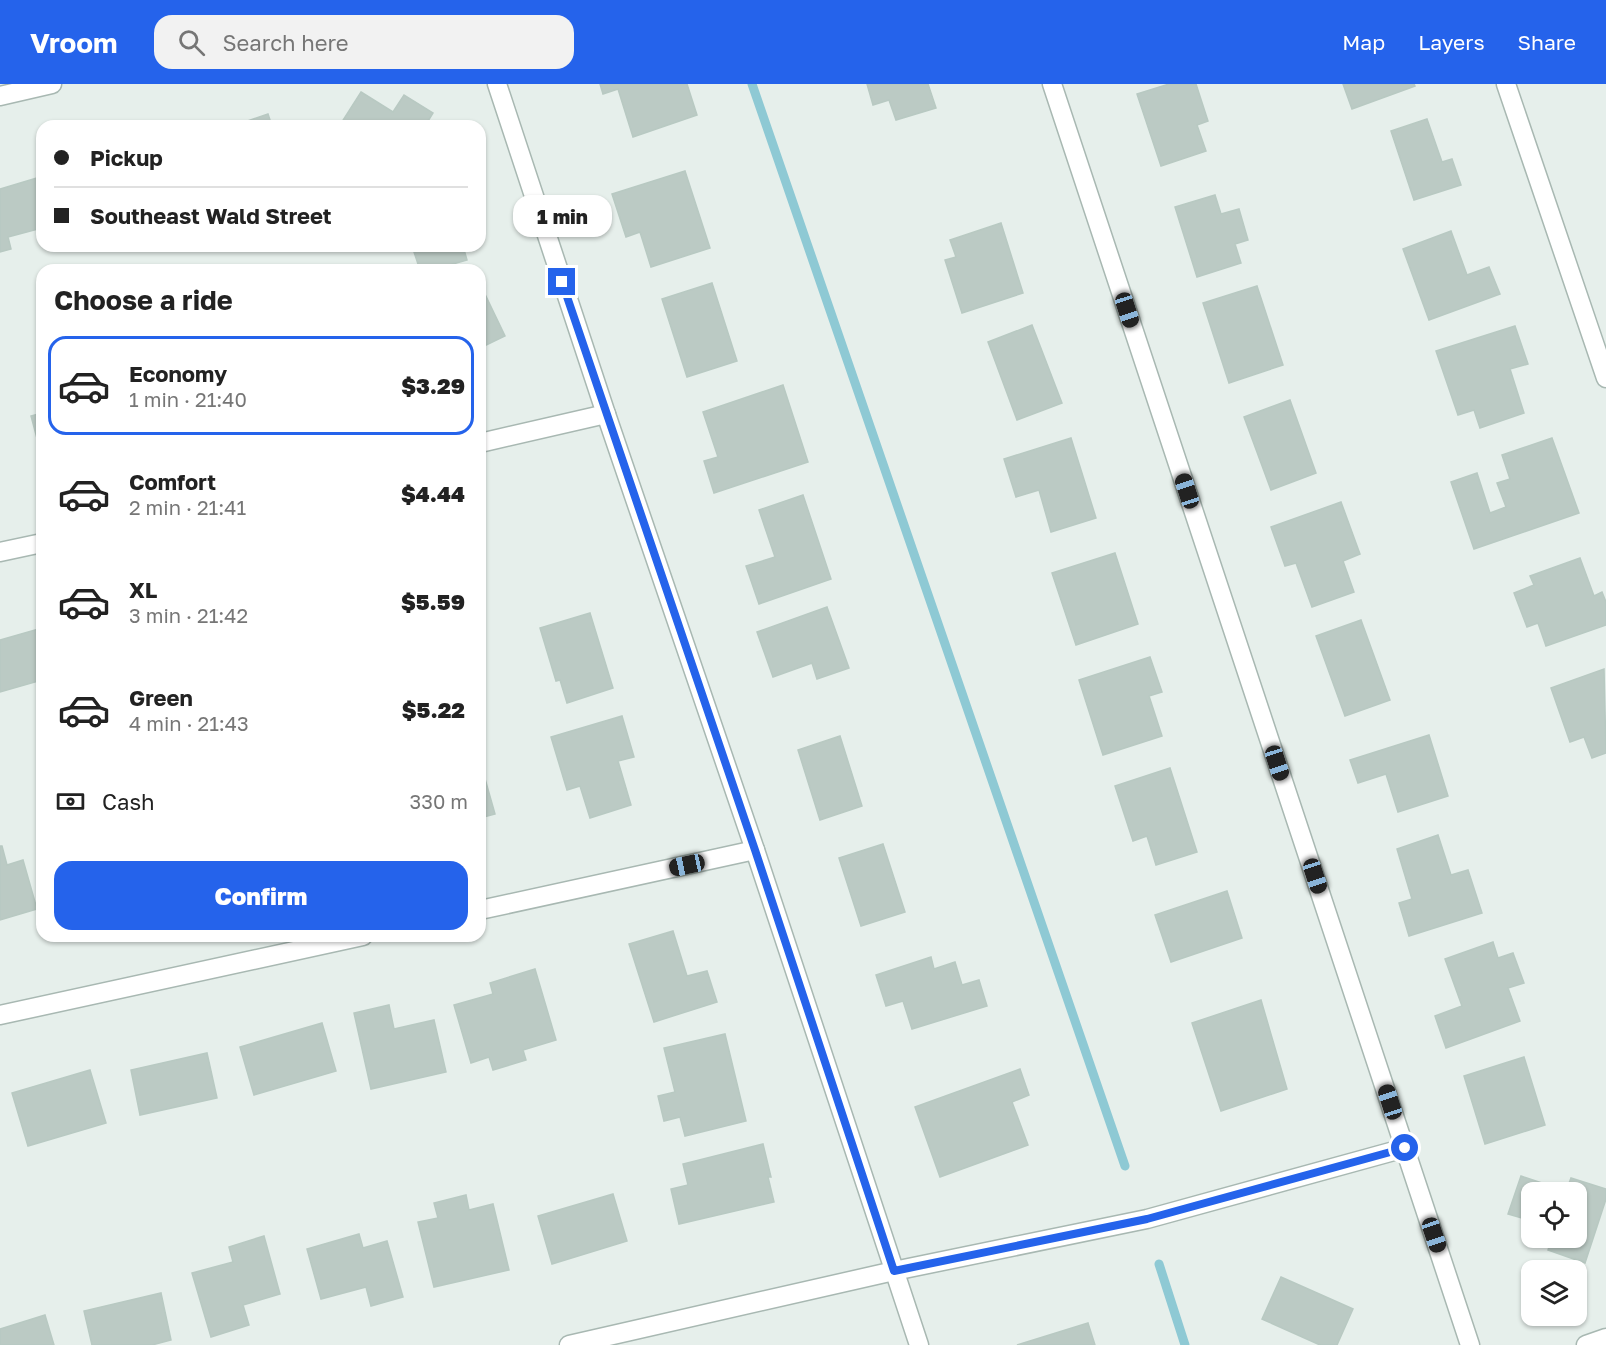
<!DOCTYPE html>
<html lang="en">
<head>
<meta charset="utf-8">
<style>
	body { margin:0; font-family:"Golos Text",sans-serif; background:#f2f2f2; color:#222; height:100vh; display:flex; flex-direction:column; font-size:22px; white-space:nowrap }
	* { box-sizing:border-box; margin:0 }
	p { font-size:20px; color:#767676 }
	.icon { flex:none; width:33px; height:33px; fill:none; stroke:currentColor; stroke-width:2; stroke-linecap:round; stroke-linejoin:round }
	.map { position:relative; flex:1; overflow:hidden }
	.panel { position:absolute; left:36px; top:180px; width:450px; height:678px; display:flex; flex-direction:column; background:#fff; border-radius:18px; box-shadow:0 2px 4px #0004 }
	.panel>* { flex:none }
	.hud { position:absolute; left:36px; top:36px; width:450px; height:132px; border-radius:18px; box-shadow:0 2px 4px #0004; display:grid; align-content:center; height:132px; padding:0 18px; background:#fff }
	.fabs { position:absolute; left:1521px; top:1098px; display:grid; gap:12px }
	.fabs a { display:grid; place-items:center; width:66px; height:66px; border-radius:12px; background:#fff; box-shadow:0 2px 4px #0004; font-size:30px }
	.end { position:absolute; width:27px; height:27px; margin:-14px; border:8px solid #2563eb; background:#fff; box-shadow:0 0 0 3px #fff }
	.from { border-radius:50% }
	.bubble { position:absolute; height:42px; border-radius:18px; background:#fff; box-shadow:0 2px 4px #0004; font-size:20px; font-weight:800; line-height:42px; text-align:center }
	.car { position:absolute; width:18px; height:36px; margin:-18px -9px; border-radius:8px; box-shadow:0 0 4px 2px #0007; background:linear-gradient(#222 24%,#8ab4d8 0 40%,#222 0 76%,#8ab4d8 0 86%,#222 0) }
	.hud b { display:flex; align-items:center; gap:21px; height:57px; font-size:22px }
	.hud b+b { border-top:2px solid #e0e0e0 }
	.hud i { width:15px; height:15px; background:#222 }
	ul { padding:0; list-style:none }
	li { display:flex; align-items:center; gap:18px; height:99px; margin:0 12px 9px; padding:0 6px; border:3px solid transparent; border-radius:18px }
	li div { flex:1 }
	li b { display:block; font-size:22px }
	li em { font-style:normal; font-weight:800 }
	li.current { border-color:#2563eb }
	li>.icon { width:54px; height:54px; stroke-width:1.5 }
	h2 { padding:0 18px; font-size:27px; line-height:72px }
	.pay { display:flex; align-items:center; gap:15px; height:66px; padding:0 18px; font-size:22px }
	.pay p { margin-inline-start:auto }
	.button { display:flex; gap:12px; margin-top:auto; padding:12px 18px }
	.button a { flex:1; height:69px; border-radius:18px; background:#2563eb; color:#fff; font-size:24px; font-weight:800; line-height:69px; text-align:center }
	header { display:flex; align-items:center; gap:36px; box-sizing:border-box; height:84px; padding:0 30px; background:#2563eb; color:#fff }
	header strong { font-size:28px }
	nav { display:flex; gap:33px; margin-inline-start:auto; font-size:21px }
	.search { width:420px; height:54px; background:#f2f2f2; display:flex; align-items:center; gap:15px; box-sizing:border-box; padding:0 21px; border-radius:18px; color:#767676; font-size:22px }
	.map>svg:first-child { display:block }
</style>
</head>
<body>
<header>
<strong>Vroom</strong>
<div class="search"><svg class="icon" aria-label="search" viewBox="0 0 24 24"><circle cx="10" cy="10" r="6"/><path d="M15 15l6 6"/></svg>Search here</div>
<nav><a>Map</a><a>Layers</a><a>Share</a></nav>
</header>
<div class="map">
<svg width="1606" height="1261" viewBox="0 0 1606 1261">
	<rect width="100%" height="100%" fill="#e6efeb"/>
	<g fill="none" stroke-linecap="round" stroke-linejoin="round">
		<!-- stream -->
		<g stroke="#8ec9d4" stroke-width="9">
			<polyline points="752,0 1125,1082"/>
			<polyline points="1159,1180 1185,1261"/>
		</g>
	</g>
	<!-- building -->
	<g fill="#bbcac4" stroke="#b8c9c2" stroke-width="1.5">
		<polygon points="600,0 687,0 697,31 633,53 618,5 603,10"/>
		<polygon points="867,0 928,0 936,24 896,36 889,16 873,21"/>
		<polygon points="1169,0 1196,0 1208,37 1197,41 1206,67 1161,82 1137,10"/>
		<polygon points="1343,0 1414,0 1415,2 1352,25"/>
		<polygon points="361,8 393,28 404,11 433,29 425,42 342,42 340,41"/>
		<polygon points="268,30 272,42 233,42"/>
		<polygon points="1427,35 1442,78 1452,75 1461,101 1414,116 1391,47"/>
		<polygon points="685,87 710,164 651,183 640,148 626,153 612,110"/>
		<polygon points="40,93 42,144 8,153 11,165 0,168 0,105"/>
		<polygon points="1215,111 1221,130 1239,125 1248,156 1235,160 1241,179 1197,193 1175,123"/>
		<polygon points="1001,139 1023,209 962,229 945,176 956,173 950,156"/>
		<polygon points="1451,147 1467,191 1489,183 1500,210 1429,236 1403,165"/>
		<polygon points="412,162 463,162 467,176 432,186 420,186"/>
		<polygon points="712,199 737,277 687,293 662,215"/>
		<polygon points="1257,202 1283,281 1229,299 1203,219"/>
		<polygon points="483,206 505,252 480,264 480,207"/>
		<polygon points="1032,241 1062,319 1017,336 988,258"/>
		<polygon points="1515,242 1528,280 1510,285 1524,329 1480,344 1474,326 1458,331 1436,267"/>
		<polygon points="783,301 808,378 714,409 704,377 718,373 703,328"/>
		<polygon points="1290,316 1316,389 1271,406 1244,333"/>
		<polygon points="42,329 42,373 31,332"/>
		<polygon points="1071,354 1096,434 1051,448 1039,406 1016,413 1004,375"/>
		<polygon points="1552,354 1579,429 1474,465 1451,398 1477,389 1490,429 1506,423 1497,399 1510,395 1502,371"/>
		<polygon points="803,411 831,495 759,520 746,482 775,473 759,426"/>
		<polygon points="1341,418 1360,470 1343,477 1354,508 1312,523 1296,479 1285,482 1271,443"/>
		<polygon points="1115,469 1138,540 1076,561 1052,489"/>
		<polygon points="1580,474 1594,512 1602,508 1606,518 1606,541 1546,562 1538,539 1527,543 1514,509 1534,501 1530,492"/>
		<polygon points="827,523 849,584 817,595 812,579 773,593 757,548"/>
		<polygon points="590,529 613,604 567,619 560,596 556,597 540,544"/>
		<polygon points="1361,536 1390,616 1345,632 1316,552"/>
		<polygon points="42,544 42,596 0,608 0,556"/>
		<polygon points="1150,573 1162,608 1149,612 1162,652 1103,671 1079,596"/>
		<polygon points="1604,585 1606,669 1592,674 1584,653 1570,658 1551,604"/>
		<polygon points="622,632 634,673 618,677 631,721 590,734 580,702 567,706 551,653"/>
		<polygon points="1429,651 1448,712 1398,728 1386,690 1358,699 1350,676"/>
		<polygon points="840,652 862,722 820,736 798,666"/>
		<polygon points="480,677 495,730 480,734"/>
		<polygon points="1170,684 1197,768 1156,781 1147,752 1133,757 1115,702"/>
		<polygon points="1438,751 1451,791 1468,786 1482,829 1409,852 1399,819 1412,815 1397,765"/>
		<polygon points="883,760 905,828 861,842 839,774"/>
		<polygon points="0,762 2,762 7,781 23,776 37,825 0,836"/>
		<polygon points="1227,807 1242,854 1171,878 1155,831"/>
		<polygon points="673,847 687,892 707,887 717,918 654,938 629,860"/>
		<polygon points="1493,858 1498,874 1513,869 1524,899 1508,904 1520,937 1446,964 1435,932 1462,922 1445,875"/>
		<polygon points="931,873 934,885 955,878 962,901 979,896 987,922 912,945 903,917 886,922 876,891"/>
		<polygon points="535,885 556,956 523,966 526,976 493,986 489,973 471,979 454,921 493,910 490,899"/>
		<polygon points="1261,916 1287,1005 1221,1027 1192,939"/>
		<polygon points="389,921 394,945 434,936 446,988 371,1005 354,929"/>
		<polygon points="322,939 336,987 254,1011 240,963"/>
		<polygon points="725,950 746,1037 685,1052 680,1033 664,1037 658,1012 675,1008 664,964"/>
		<polygon points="207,969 217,1014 140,1031 131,986"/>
		<polygon points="1524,973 1545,1041 1485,1060 1464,992"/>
		<polygon points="1020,985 1029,1011 1012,1018 1028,1061 940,1093 915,1023"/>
		<polygon points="90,986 106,1039 28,1062 12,1009"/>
		<polygon points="763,1060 771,1093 768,1093 774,1118 679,1140 671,1105 688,1101 683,1080"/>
		<polygon points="1521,1092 1566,1107 1571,1094 1606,1105 1606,1115 1585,1179 1548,1166 1552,1154 1576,1154 1576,1108 1532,1108 1532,1137 1508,1130"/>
		<polygon points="613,1110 627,1157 552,1180 538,1132"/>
		<polygon points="466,1111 469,1126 493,1120 509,1186 434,1203 418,1138 438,1134 434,1119"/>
		<polygon points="359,1150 363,1164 387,1157 403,1213 371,1222 366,1203 321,1215 307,1165"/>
		<polygon points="264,1152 280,1210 243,1221 249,1241 211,1253 192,1189 233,1178 229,1163"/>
		<polygon points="1281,1193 1353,1225 1337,1261 1320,1261 1262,1235"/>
		<polygon points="161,1209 171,1256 152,1261 92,1261 84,1227"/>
		<polygon points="45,1231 54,1261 0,1261 0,1245"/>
		<polygon points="1088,1239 1095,1261 1017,1261"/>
	</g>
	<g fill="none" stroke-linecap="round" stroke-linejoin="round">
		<!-- minor casing -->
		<g stroke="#a8b8b2" stroke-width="21">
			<g id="minor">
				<polyline points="497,0 606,330 755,766 919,1261"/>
				<polyline points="1052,0 1470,1261"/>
				<polyline points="1506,0 1606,294"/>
				<polyline points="0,12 52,0"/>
				<polyline points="480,359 606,330"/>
				<polyline points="0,468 42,459"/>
				<polyline points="480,826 755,766"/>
				<polyline points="0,931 363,852"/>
				<polyline points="569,1261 894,1187 1147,1135 1405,1064"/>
				<polyline points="1586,1261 1606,1254"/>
			</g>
		</g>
		<!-- minor -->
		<use href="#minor" stroke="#fff" stroke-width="18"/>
	</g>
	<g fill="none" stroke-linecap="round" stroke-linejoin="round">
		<!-- route -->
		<polyline stroke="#2563eb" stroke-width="8" points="562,198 755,766 894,1187 1147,1135 1405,1064"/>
	</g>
</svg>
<div class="fabs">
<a><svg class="icon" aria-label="locate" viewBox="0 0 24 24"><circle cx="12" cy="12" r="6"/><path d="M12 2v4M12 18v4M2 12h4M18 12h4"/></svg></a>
<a><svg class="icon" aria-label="layers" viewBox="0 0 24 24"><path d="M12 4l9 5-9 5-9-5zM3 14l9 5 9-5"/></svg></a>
</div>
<i class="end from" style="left:1405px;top:1064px"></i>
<i class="end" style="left:562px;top:198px"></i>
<div class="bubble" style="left:513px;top:111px;width:99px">1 min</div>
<i class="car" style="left:1127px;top:226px;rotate:162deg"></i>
<i class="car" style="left:1187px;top:407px;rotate:342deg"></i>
<i class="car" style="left:1277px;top:679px;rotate:162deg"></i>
<i class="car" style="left:687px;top:781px;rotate:258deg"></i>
<i class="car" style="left:1315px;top:792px;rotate:162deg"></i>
<i class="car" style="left:1390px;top:1018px;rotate:342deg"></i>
<i class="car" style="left:1434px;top:1151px;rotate:161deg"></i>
<div class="hud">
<b><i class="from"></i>Pickup</b>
<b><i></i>Southeast Wald Street</b>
</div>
<section class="panel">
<h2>Choose a ride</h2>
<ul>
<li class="current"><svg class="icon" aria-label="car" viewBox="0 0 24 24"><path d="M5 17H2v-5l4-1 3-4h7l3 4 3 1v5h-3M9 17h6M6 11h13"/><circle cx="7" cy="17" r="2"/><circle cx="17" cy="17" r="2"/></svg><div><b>Economy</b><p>1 min · 21:40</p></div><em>$3.29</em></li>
<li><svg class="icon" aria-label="car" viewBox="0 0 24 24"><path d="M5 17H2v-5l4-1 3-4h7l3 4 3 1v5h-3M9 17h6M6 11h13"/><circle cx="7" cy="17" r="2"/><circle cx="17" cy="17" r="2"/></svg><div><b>Comfort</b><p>2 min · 21:41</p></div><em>$4.44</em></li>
<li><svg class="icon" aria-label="car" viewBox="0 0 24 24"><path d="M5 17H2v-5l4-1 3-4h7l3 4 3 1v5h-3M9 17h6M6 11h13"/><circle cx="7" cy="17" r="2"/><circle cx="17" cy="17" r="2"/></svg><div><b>XL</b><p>3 min · 21:42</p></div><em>$5.59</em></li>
<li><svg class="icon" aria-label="car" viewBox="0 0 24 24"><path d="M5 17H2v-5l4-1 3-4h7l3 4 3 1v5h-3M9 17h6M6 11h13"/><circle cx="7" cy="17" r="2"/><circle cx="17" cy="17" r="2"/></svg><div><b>Green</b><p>4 min · 21:43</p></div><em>$5.22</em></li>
</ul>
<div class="pay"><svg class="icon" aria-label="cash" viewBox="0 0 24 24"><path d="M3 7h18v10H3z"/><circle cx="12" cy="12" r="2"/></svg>Cash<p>330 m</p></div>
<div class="button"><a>Confirm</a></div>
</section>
</div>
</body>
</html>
